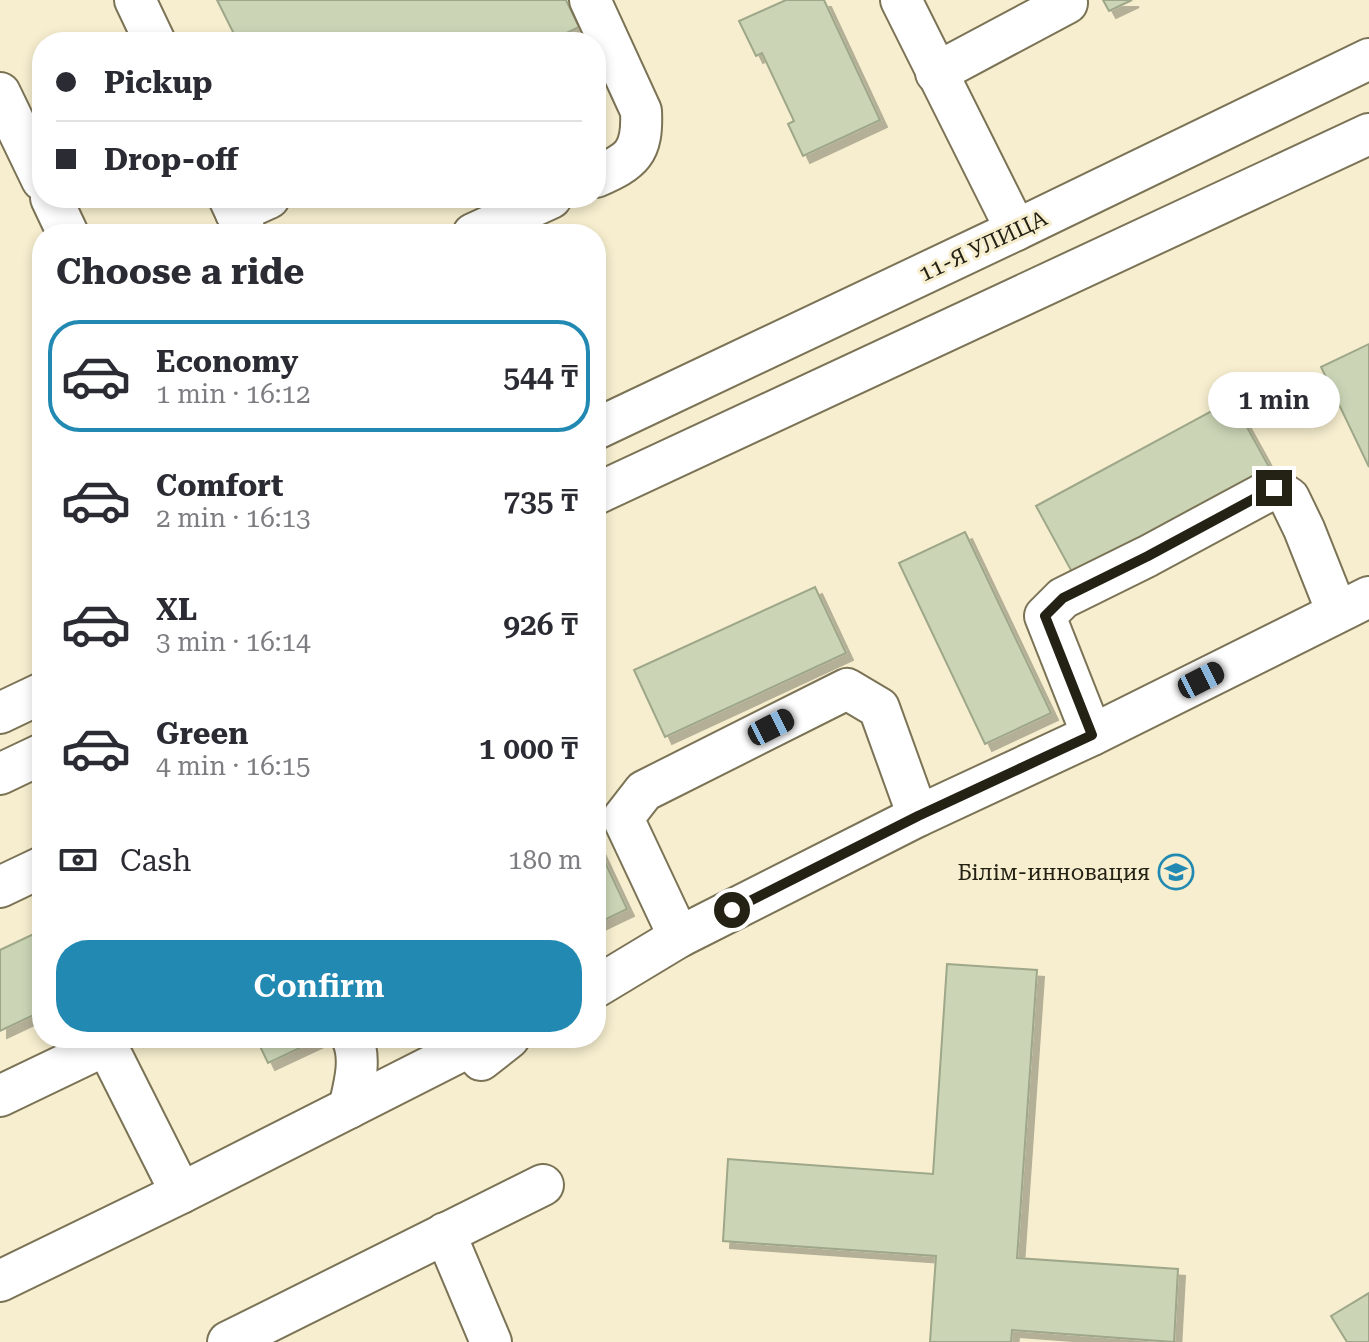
<!DOCTYPE html>
<html lang="en">
<head>
<meta charset="utf-8">
<style>
	body { margin:0; font-family:"Roboto Serif",serif; background:#f7f7f7; color:#2b2b33; height:100vh; display:flex; flex-direction:column; font-size:30px; white-space:nowrap }
	* { box-sizing:border-box; margin:0 }
	p { font-size:26px; color:#7c7c81 }
	.icon { flex:none; width:44px; height:44px; fill:none; stroke:currentColor; stroke-width:2; stroke-linecap:round; stroke-linejoin:round }
	.map { position:relative; flex:1; overflow:hidden }
	.side { position:absolute; left:32px; top:224px; width:574px; height:824px; display:flex; flex-direction:column; background:#fff; border-radius:32px; box-shadow:0 4px 12px #0003 }
	.side>* { flex:none }
	.banner { position:absolute; left:32px; top:32px; width:574px; height:176px; border-radius:32px; box-shadow:0 4px 12px #0003; display:grid; align-content:center; height:176px; padding:0 24px; background:#fff }
	.end { position:absolute; width:36px; height:36px; margin:-18px; border:10px solid #242115; background:#fff; box-shadow:0 0 0 4px #fff }
	.from { border-radius:50% }
	.bubble { position:absolute; height:56px; border-radius:28px; background:#fff; box-shadow:0 4px 12px #0003; font-size:26px; font-weight:600; line-height:56px; text-align:center }
	.car { position:absolute; width:24px; height:48px; margin:-24px -12px; border-radius:10px; box-shadow:0 0 6px 2px #0007; background:linear-gradient(#222 24%,#8ab4d8 0 40%,#222 0 76%,#8ab4d8 0 86%,#222 0) }
	.banner b { display:flex; align-items:center; gap:28px; height:76px; font-size:30px }
	.banner b+b { border-top:2px solid #e1e1e2 }
	.banner i { width:20px; height:20px; background:#2b2b33 }
	ul { padding:0; list-style:none }
	li { display:flex; align-items:center; gap:24px; height:112px; margin:0 16px 12px; padding:0 8px; border:4px solid transparent; border-radius:32px }
	li div { flex:1 }
	li b { display:block; font-size:30px }
	li em { font-style:normal; font-weight:600 }
	li.on { border-color:#2289b2 }
	li>.icon { width:72px; height:72px; stroke-width:1.5 }
	h2 { padding:0 24px; font-size:36px; line-height:96px }
	.pay { display:flex; align-items:center; gap:20px; height:88px; padding:0 24px; font-size:30px }
	.pay p { margin-inline-start:auto }
	.action { display:flex; gap:16px; margin-top:auto; padding:16px 24px }
	.action a { flex:1; height:92px; border-radius:32px; background:#2289b2; color:#fff; font-size:32px; font-weight:600; line-height:92px; text-align:center }
	.map>svg:first-child { display:block }
</style>
</head>
<body>
<div class="map">
<svg width="1369" height="1342" viewBox="0 0 1369 1342">
	<defs>
		<filter id="shadow"><feDropShadow dx="7" dy="7" stdDeviation="0" flood-color="#0004"/></filter>
	</defs>
	<rect width="100%" height="100%" fill="#f6eece"/>
	<!-- building -->
	<g fill="#cbd5b6" stroke="#9ea789" stroke-width="2" filter="url(#shadow)">
		<polygon points="217,0 566,0 579,27 548,42 238,42"/>
		<polygon points="786,0 824,0 880,120 803,156 788,124 794,121 762,53 756,56 739,21"/>
		<polygon points="1103,0 1132,0 1109,11"/>
		<polygon points="1369,344 1369,467 1321,367"/>
		<polygon points="1232,400 1274,476 1078,583 1036,506"/>
		<polygon points="965,532 1051,713 985,744 899,563"/>
		<polygon points="815,587 846,653 665,737 634,670"/>
		<polygon points="596,843 627,909 596,924"/>
		<polygon points="42,930 42,1011 0,1031 0,950"/>
		<polygon points="947,964 1037,970 1017,1258 1178,1269 1174,1342 1012,1330 1011,1342 930,1342 936,1256 723,1241 728,1159 933,1174"/>
		<polygon points="256,1038 321,1038 268,1063"/>
		<polygon points="1369,1293 1369,1342 1347,1342 1331,1316"/>
	</g>
	<g fill="none" stroke-linecap="round" stroke-linejoin="round">
		<!-- minor casing -->
		<g stroke="#7b7356" stroke-width="44">
			<g id="minor">
				<polyline points="135,0 155,42"/>
				<path d="M590 0 641 111C643 153 632 161 596 177"/>
				<polyline points="901,0 1016,230"/>
				<polyline points="936,73 1067,3 1066,0"/>
				<polyline points="0,93 42,180"/>
				<polyline points="51,198 68,234"/>
				<polyline points="229,198 246,234"/>
				<polyline points="236,213 269,198"/>
				<polyline points="473,234 551,198"/>
				<polyline points="596,429 1016,230 1369,59"/>
				<polyline points="596,494 1369,134"/>
				<polyline points="0,713 42,693"/>
				<polyline points="1092,735 1045,616 1063,598 1148,556 1274,488 1289,498 1304,529 1337,612"/>
				<polyline points="0,774 42,754"/>
				<polyline points="0,887 42,867"/>
				<polyline points="679,937 623,818 644,791 847,689 879,708 918,816"/>
				<polyline points="596,987 679,937 918,816 1092,735 1369,597"/>
				<polyline points="481,1060 509,1038"/>
				<polyline points="0,1096 100,1048 113,1058 181,1193"/>
				<path d="M349 1108C354 1086 362 1059 352 1038"/>
				<polyline points="445,1233 491,1342"/>
				<polyline points="0,1281 181,1193 473,1045"/>
				<polyline points="228,1342 543,1185"/>
			</g>
		</g>
		<!-- minor -->
		<use href="#minor" stroke="#fff" stroke-width="40"/>
	</g>
	<g fill="none" stroke-linecap="round" stroke-linejoin="round">
		<!-- route -->
		<polyline stroke="#242115" stroke-width="10" points="732,910 918,816 1092,735 1045,616 1063,598 1148,556 1274,488"/>
	</g>
	<!-- icons -->
	<defs>
		<g id="school-ring" transform="scale(1.8)"><circle r="9.5" fill="#f6eece" stroke="#2289b2" stroke-width="1.5"/><path d="M0-5L7-2L0 1L-7-2ZM-4 1L0 2.5L4 1V4Q0 6-4 4Z" fill="#2289b2"/></g>
	</defs>
	<g fill-rule="evenodd">
		<use href="#school-ring" x="1176" y="872"/>
	</g>
	<g text-anchor="middle" dominant-baseline="central" stroke-width="6" stroke-linejoin="round" paint-order="stroke">
		<!-- street labels -->
		<g font-size="22" fill="#242115" stroke="#f6eece">
			<text transform="translate(983 246) rotate(-25)">11-Я УЛИЦА</text>
		</g>
		<!-- poi labels -->
		<g font-size="22" fill="#242115" stroke="#f6eece" text-anchor="end">
			<text x="1150" y="872">Білім-инновация</text>
		</g>
	</g>
</svg>
<i class="end from" style="left:732px;top:910px"></i>
<i class="end" style="left:1274px;top:488px"></i>
<div class="bubble" style="left:1208px;top:372px;width:132px">1 min</div>
<i class="car" style="left:1201px;top:680px;rotate:63deg"></i>
<i class="car" style="left:771px;top:727px;rotate:63deg"></i>
<div class="banner">
<b><i class="from"></i>Pickup</b>
<b><i></i>Drop-off</b>
</div>
<section class="side">
<h2>Choose a ride</h2>
<ul>
<li class="on"><svg class="icon" aria-label="car" viewBox="0 0 24 24"><path d="M5 17H2v-5l4-1 3-4h7l3 4 3 1v5h-3M9 17h6M6 11h13"/><circle cx="7" cy="17" r="2"/><circle cx="17" cy="17" r="2"/></svg><div><b>Economy</b><p>1 min · 16:12</p></div><em>544 ₸</em></li>
<li><svg class="icon" aria-label="car" viewBox="0 0 24 24"><path d="M5 17H2v-5l4-1 3-4h7l3 4 3 1v5h-3M9 17h6M6 11h13"/><circle cx="7" cy="17" r="2"/><circle cx="17" cy="17" r="2"/></svg><div><b>Comfort</b><p>2 min · 16:13</p></div><em>735 ₸</em></li>
<li><svg class="icon" aria-label="car" viewBox="0 0 24 24"><path d="M5 17H2v-5l4-1 3-4h7l3 4 3 1v5h-3M9 17h6M6 11h13"/><circle cx="7" cy="17" r="2"/><circle cx="17" cy="17" r="2"/></svg><div><b>XL</b><p>3 min · 16:14</p></div><em>926 ₸</em></li>
<li><svg class="icon" aria-label="car" viewBox="0 0 24 24"><path d="M5 17H2v-5l4-1 3-4h7l3 4 3 1v5h-3M9 17h6M6 11h13"/><circle cx="7" cy="17" r="2"/><circle cx="17" cy="17" r="2"/></svg><div><b>Green</b><p>4 min · 16:15</p></div><em>1 000 ₸</em></li>
</ul>
<div class="pay"><svg class="icon" aria-label="cash" viewBox="0 0 24 24"><path d="M3 7h18v10H3z"/><circle cx="12" cy="12" r="2"/></svg>Cash<p>180 m</p></div>
<div class="action"><a>Confirm</a></div>
</section>
</div>
</body>
</html>
